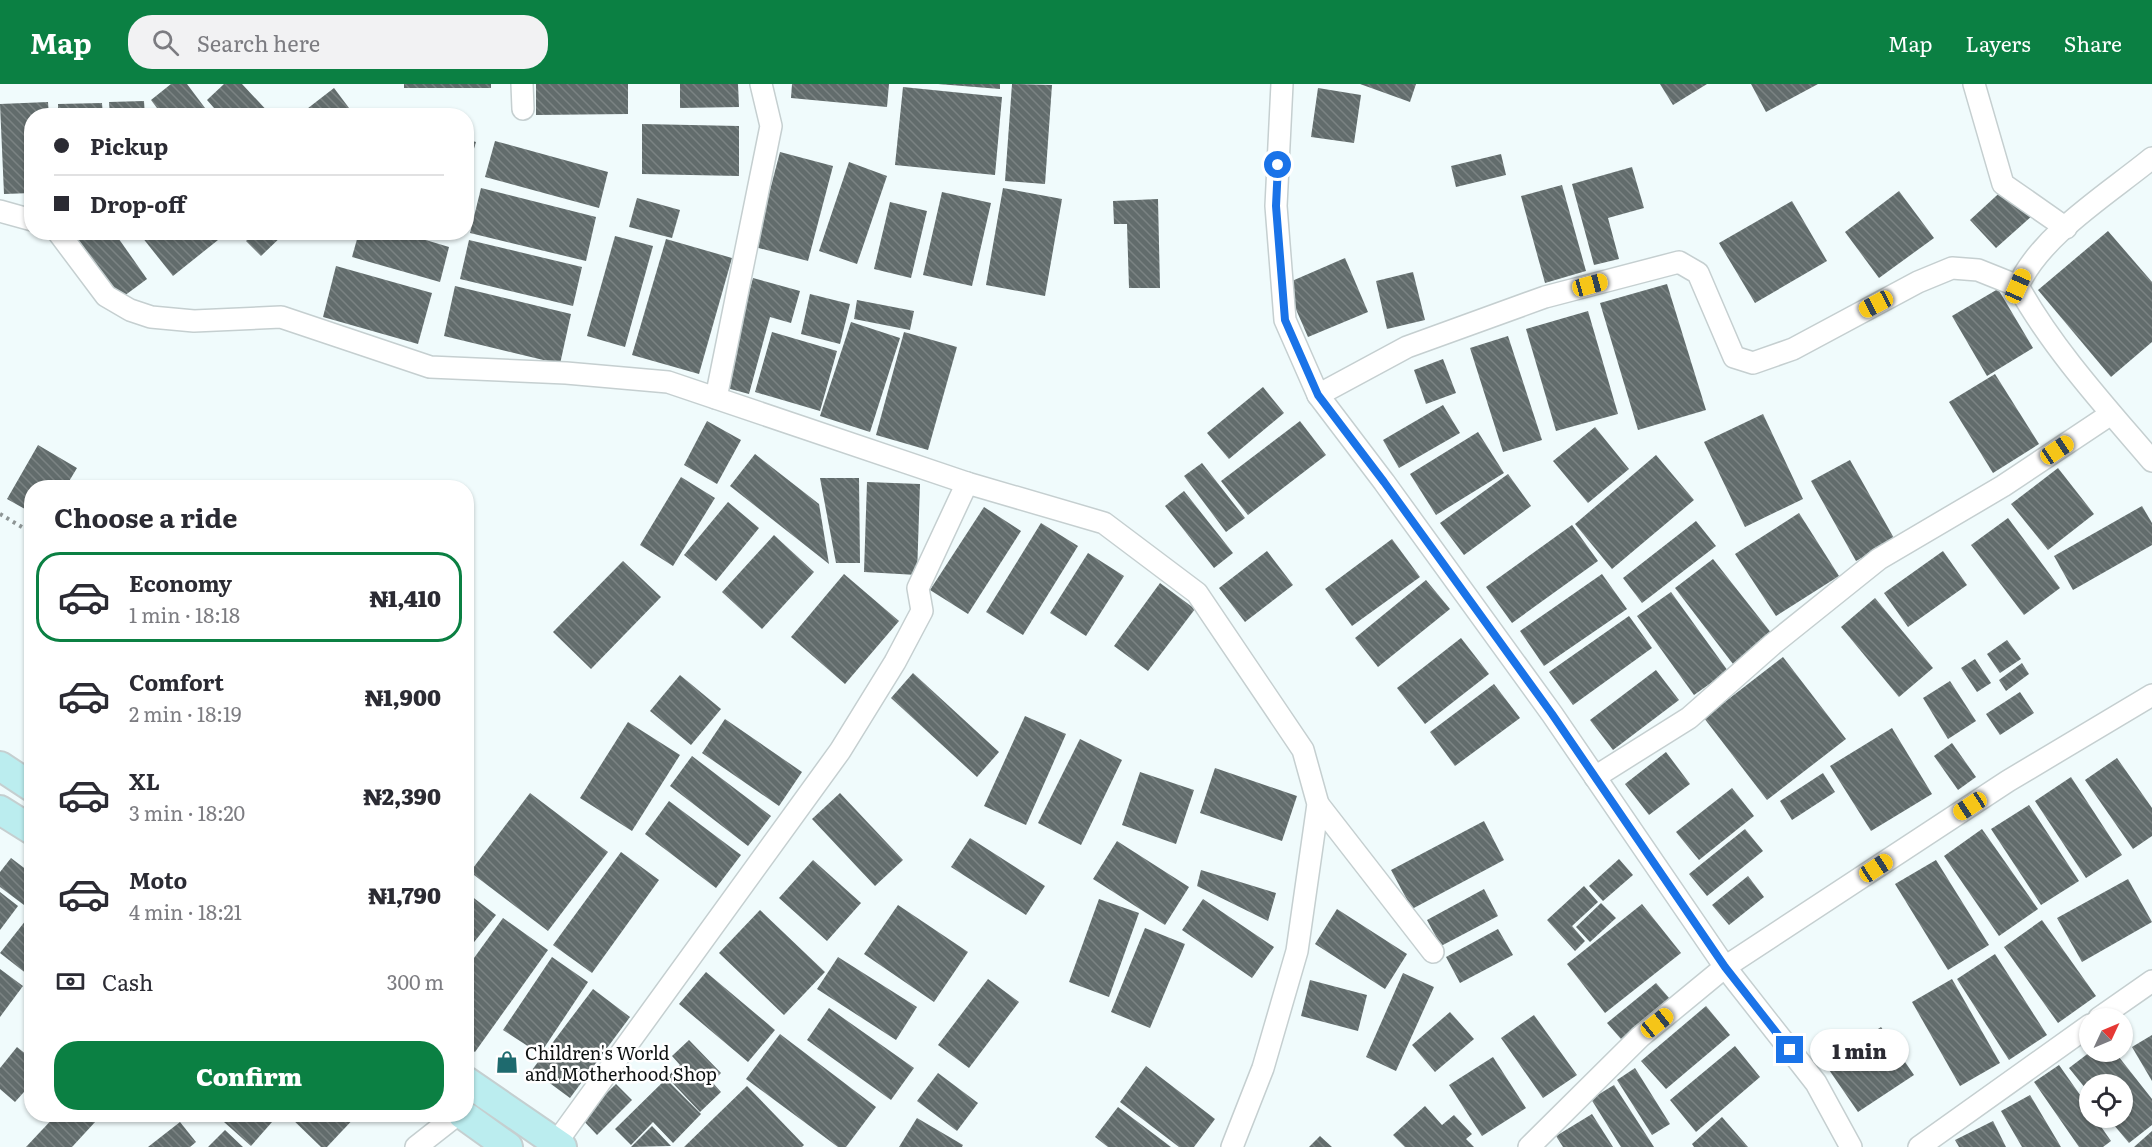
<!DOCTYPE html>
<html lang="en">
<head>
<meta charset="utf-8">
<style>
	body { margin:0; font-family:Literata,serif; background:#f2f2f3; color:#2b2b33; height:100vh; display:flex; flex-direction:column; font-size:22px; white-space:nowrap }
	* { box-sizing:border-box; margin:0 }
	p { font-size:20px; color:#7c7c81 }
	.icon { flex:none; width:33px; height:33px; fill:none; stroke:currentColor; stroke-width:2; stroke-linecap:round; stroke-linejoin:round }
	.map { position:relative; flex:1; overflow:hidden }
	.panel { position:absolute; left:24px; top:396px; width:450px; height:642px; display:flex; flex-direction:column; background:#fff; border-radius:24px; box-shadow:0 2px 4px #0004 }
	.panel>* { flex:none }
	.guide { position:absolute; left:24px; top:24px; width:450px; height:132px; border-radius:24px; box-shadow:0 2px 4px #0004; display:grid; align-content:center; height:132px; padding:0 30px; background:#fff }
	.needle { width:39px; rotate:46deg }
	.fabs { position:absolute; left:2079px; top:924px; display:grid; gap:12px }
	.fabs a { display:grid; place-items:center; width:54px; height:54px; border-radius:50%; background:#fff; box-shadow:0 2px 4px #0004; font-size:30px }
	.end { position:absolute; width:27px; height:27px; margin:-14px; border:8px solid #1a73e8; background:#fff; box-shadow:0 0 0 3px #fff }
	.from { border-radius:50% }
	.bubble { position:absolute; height:42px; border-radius:21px; background:#fff; box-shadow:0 2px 4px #0004; font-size:20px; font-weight:800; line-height:42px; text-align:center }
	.car { position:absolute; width:18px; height:36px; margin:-18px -9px; border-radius:8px; box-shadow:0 0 4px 2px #0007; background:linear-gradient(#f5c518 24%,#345 0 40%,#f5c518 0 76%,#345 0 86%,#f5c518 0) }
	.guide b { display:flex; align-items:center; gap:21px; height:57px; font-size:22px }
	.guide b+b { border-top:2px solid #e1e1e2 }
	.guide i { width:15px; height:15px; background:#2b2b33 }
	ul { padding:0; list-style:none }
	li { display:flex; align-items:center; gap:18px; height:90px; margin:0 12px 9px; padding:0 18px; border:3px solid transparent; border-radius:24px }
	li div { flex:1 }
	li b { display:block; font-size:22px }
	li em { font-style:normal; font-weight:800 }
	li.active { border-color:#0b8043 }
	li>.icon { width:54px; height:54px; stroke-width:1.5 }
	h2 { padding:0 30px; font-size:27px; line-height:72px }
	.pay { display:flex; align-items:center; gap:15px; height:66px; padding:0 30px; font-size:22px }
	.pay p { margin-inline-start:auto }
	.button { display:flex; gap:12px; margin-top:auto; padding:12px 30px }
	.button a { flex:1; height:69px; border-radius:24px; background:#0b8043; color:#fff; font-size:24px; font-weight:800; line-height:69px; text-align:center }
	header { display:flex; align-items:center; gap:36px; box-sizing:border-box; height:84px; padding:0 30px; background:#0b8043; color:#fff }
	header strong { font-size:28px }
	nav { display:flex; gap:33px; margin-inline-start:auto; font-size:21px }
	.search { width:420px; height:54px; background:#f2f2f3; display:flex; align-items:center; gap:15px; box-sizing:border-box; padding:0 21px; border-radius:24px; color:#7c7c81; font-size:22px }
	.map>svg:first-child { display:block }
</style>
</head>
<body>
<header>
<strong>Map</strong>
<div class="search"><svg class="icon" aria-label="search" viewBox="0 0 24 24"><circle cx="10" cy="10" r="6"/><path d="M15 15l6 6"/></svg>Search here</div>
<nav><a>Map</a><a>Layers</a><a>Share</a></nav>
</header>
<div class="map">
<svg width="2152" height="1063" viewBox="0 0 2152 1063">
	<defs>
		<pattern id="building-back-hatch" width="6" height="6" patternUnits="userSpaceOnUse" patternTransform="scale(1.5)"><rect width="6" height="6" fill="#626c6c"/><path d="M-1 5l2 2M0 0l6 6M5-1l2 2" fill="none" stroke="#7b8383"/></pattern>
	</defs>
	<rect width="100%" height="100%" fill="#f0fbfc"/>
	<!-- building -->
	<g fill="url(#building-back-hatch)">
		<polygon points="171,0 187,0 211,32 163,32 151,16"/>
		<polygon points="224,0 242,0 272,32 221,32 207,16"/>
		<rect x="404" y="0" width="87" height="4"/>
		<polygon points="536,0 628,0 628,30 536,31"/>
		<polygon points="680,0 738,0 739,23 680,24"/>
		<polygon points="792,0 889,0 887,23 791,14"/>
		<polygon points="938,0 1000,0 1000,5"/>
		<polygon points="1012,0 1052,1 1045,100 1005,97"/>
		<polygon points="1360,0 1416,0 1410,18"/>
		<polygon points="1660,0 1707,0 1673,21"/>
		<polygon points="1751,0 1818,0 1766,28"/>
		<polygon points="903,3 1002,13 995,91 895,81"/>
		<polygon points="334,4 355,32 306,32 303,28"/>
		<polygon points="1318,4 1361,11 1354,59 1311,53"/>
		<polygon points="144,17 145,32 110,32 109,18"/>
		<polygon points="48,18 49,32 32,32 32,109 4,110 0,20"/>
		<polygon points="102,19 103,32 58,32 58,20"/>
		<polygon points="642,40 739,42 739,92 642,90"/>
		<polygon points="466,55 476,58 467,88 466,88"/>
		<polygon points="495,57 608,88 599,124 485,93"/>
		<polygon points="780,68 833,82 808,177 755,163"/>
		<polygon points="1501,70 1506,91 1456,103 1451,82"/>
		<polygon points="849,78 887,92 857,180 819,167"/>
		<polygon points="1632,83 1644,124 1608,134 1619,175 1594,181 1572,100"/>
		<polygon points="1562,101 1586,187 1545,199 1521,112"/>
		<polygon points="2007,102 2033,131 1996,164 1970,136"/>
		<polygon points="481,104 596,133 586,177 470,149"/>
		<polygon points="1003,104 1062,115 1045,212 986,201"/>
		<polygon points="1899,107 1934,154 1879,194 1845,148"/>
		<polygon points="942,108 991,119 972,202 923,191"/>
		<polygon points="637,114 680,126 672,154 629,143"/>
		<polygon points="1158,115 1160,204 1129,204 1127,140 1114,140 1113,117"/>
		<polygon points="1792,117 1827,177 1755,219 1719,159"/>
		<polygon points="890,118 927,127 911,194 874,185"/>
		<polygon points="2108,147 2152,198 2152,258 2111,293 2038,206"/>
		<polygon points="71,148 114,148 147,195 120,215"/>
		<polygon points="138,148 228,148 173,192"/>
		<polygon points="255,148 286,148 261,172 246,157"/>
		<polygon points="359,148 399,148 449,163 440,198 352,173"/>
		<polygon points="615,152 653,162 625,263 587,252"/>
		<polygon points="666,155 732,174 699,290 632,271"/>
		<polygon points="469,156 582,183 573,222 460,195"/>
		<polygon points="1345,174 1368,228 1308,253 1285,200"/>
		<polygon points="336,182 432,209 418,260 323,233"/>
		<polygon points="1413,188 1425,236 1387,245 1376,197"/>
		<polygon points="753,194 800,207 791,239 770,233 749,310 723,303"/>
		<polygon points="1667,200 1706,326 1638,346 1600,219"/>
		<polygon points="455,202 571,230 560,280 444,252"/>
		<polygon points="1998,205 2033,264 1987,292 1952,232"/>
		<polygon points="810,210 850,220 840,260 801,250"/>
		<polygon points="857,216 914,227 910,246 854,235"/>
		<polygon points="1588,227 1618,330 1556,347 1526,245"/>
		<polygon points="851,238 900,254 870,348 820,332"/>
		<polygon points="772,248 837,267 820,327 755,308"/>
		<polygon points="904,248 957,263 928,366 876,351"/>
		<polygon points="1508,252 1542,356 1503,368 1470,264"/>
		<polygon points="1443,275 1456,309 1426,320 1414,286"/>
		<polygon points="1995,290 2039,360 1993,389 1949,318"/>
		<polygon points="1263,303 1284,329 1229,375 1207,349"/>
		<polygon points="1443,321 1460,349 1399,384 1383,356"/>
		<polygon points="1763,330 1803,415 1745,443 1704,358"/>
		<polygon points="707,337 741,356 717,400 684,381"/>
		<polygon points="1300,337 1326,371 1248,431 1221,397"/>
		<polygon points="1595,343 1629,385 1588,419 1553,377"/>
		<polygon points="1478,348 1504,389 1436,431 1410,390"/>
		<polygon points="38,361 77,384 65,404 32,404 32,429 7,415"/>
		<polygon points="755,370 819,420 829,480 730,402"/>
		<polygon points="1656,371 1694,416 1612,485 1575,440"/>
		<polygon points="1850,376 1895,456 1856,477 1811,397"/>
		<polygon points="1202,379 1245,434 1226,448 1184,392"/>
		<polygon points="2058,384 2094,430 2048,466 2011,420"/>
		<polygon points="1508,390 1531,422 1464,471 1440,439"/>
		<polygon points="681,393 715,414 673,482 640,461"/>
		<polygon points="820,394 859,394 860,479 836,479"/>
		<polygon points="867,398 920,400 917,491 864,488"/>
		<polygon points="1184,407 1233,469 1214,484 1165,422"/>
		<polygon points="728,418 759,444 716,497 684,471"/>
		<polygon points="2142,422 2152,439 2152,461 2073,506 2054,472"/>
		<polygon points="984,423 1021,447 968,530 930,506"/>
		<polygon points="1799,429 1839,492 1776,532 1735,470"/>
		<polygon points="2008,434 2060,504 2024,531 1971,461"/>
		<polygon points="1696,437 1716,462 1642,519 1623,494"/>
		<polygon points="1041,439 1078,462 1023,551 986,528"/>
		<polygon points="1572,441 1598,477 1512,539 1486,503"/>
		<polygon points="774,451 814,488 762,545 722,508"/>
		<polygon points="1392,455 1420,493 1352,542 1325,505"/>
		<polygon points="1267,467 1293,501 1245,538 1219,504"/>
		<polygon points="1943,467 1967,501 1908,543 1884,509"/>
		<polygon points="1088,469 1124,492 1086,552 1050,529"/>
		<polygon points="1713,475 1772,550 1733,580 1675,504"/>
		<polygon points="623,477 661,513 591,585 553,548"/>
		<polygon points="844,490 899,537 845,600 791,553"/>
		<polygon points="1602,490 1627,525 1544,582 1520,547"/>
		<polygon points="1426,496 1450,525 1378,583 1355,554"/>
		<polygon points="1160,499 1195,525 1148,587 1114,562"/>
		<polygon points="1671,508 1728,587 1694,611 1637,532"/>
		<polygon points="1875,514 1933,584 1899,613 1841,543"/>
		<polygon points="1629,532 1652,564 1573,621 1549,588"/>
		<polygon points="1461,554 1489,590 1425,640 1397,604"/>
		<polygon points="2007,556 2021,575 2000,589 1987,570"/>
		<polygon points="1783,573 1846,655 1767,716 1704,634"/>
		<polygon points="1975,575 1991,599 1977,608 1961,584"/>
		<polygon points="2022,579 2029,590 2006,607 1999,596"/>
		<polygon points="1656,586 1679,616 1613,666 1590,636"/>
		<polygon points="913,589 999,668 977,693 891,614"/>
		<polygon points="680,591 721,625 691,661 650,627"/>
		<polygon points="1950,597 1976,637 1948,655 1923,614"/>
		<polygon points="1494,600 1520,634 1455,682 1430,648"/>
		<polygon points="2020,608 2034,629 2000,651 1986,630"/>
		<polygon points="1025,632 1066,650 1026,741 984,722"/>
		<polygon points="725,635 802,688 779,722 702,669"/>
		<polygon points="628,638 680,671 632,747 580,714"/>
		<polygon points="1892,644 1932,710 1871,747 1830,682"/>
		<polygon points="1080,655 1122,676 1081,761 1038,739"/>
		<polygon points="1952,659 1976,693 1958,706 1934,672"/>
		<polygon points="1666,668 1690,700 1649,731 1625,700"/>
		<polygon points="692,672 771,732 748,762 670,702"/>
		<polygon points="2117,674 2152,724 2152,752 2133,765 2085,696"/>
		<polygon points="1215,684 1297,712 1282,757 1200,729"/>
		<polygon points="1140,688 1194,706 1176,760 1122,741"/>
		<polygon points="1823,689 1835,708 1792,736 1780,717"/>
		<polygon points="2071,693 2122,771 2086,794 2035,717"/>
		<polygon points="1732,704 1754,732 1699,776 1676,748"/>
		<polygon points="530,709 608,768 548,847 470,788"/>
		<polygon points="840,709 903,776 875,802 812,735"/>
		<polygon points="669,717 741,771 716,804 645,750"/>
		<polygon points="2029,721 2079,797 2041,821 1991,745"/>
		<polygon points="1484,737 1504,776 1412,825 1391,786"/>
		<polygon points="1745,745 1763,767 1707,812 1689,790"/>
		<polygon points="1982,745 2038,825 1999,852 1944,772"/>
		<polygon points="970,754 1045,802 1026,831 951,783"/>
		<polygon points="1117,757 1189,803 1165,841 1093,795"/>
		<polygon points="621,768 659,796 592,889 553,861"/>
		<polygon points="11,774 32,790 32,827 0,803 0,788"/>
		<polygon points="1619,775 1633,791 1603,817 1589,802"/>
		<polygon points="813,776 861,819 827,857 779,814"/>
		<polygon points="1936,776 1989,861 1948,886 1895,800"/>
		<polygon points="1201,786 1276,809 1268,837 1197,802"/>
		<polygon points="1748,792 1764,813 1729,841 1712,821"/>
		<polygon points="2128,795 2152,838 2082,878 2057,834"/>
		<polygon points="1584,802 1598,818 1572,842 1585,857 1575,867 1547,836"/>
		<polygon points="1484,805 1498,832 1441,862 1427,836"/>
		<polygon points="0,808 18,822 0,846"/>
		<polygon points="466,808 496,831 466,868"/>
		<polygon points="1099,815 1139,829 1109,913 1069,898"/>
		<polygon points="1203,815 1274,863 1252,894 1182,846"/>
		<polygon points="1601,819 1616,834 1590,858 1576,843"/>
		<polygon points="1642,820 1681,869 1605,929 1567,880"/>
		<polygon points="898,821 968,868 934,918 864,870"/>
		<polygon points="1337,825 1407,870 1385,905 1315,860"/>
		<polygon points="760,826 825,888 784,931 719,869"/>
		<polygon points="30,831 32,832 32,894 0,869"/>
		<polygon points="503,834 548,866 475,968 466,962 466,885"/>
		<polygon points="2042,836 2096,912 2058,939 2004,863"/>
		<polygon points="1145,844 1185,860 1150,944 1111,928"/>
		<polygon points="1498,845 1513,871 1460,899 1446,873"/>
		<polygon points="1995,870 2047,951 2009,976 1957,895"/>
		<polygon points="552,873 588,898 540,970 503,946"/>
		<polygon points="838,873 917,923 896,956 817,905"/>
		<polygon points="0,885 23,902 0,933"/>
		<polygon points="706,888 775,946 748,978 679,920"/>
		<polygon points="1403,889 1434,903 1396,987 1366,973"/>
		<polygon points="988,895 1019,918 969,984 938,961"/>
		<polygon points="1952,895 2000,979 1960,1002 1912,918"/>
		<polygon points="1310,896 1367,911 1358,947 1301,932"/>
		<polygon points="1656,899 1670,915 1621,955 1607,939"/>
		<polygon points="593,905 630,933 570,1014 532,986"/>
		<polygon points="1706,922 1730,951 1666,1005 1641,977"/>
		<polygon points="829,924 914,984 891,1016 807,956"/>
		<polygon points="1450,928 1474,955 1435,988 1412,961"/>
		<polygon points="1534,931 1577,991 1543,1014 1501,954"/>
		<polygon points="1881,943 1914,991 1858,1028 1825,980"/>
		<polygon points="780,950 876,1023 846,1063 838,1063 746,995"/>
		<polygon points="2152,951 2152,997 2132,963"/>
		<polygon points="689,956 721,989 712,998 721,1008 700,1028 667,993 680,981 672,972"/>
		<polygon points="1735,962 1760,993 1696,1048 1670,1016"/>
		<polygon points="17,963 32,975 32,999 15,1018 0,1005 0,984"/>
		<polygon points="2090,968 2115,968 2152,1015 2152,1041 2129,1059 2108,1034 2122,1034 2122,1000 2090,1000 2090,1010 2069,984"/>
		<polygon points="1493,973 1526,1024 1482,1052 1449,1001"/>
		<polygon points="2059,981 2090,1025 2090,1034 2095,1034 2111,1057 2103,1063 2079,1063 2034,998"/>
		<polygon points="1146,982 1215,1035 1194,1063 1179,1063 1120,1018"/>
		<polygon points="1635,984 1670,1040 1652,1051 1617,996"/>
		<polygon points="938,989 978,1019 957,1047 917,1017"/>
		<polygon points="666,995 701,1030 673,1059 653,1038 631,1061 615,1045"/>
		<polygon points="616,1000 632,1016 597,1051 581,1034"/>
		<polygon points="1614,1001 1654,1063 1621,1063 1591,1015"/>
		<polygon points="747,1002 804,1061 802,1063 684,1063"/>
		<polygon points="2030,1011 2061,1063 2022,1063 2001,1027"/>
		<polygon points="1425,1022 1442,1041 1454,1031 1472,1050 1466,1055 1474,1063 1405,1063 1393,1051"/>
		<polygon points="1118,1023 1171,1063 1108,1063 1095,1053"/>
		<polygon points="57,1030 89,1030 96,1037 72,1063 26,1063"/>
		<polygon points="215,1030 264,1030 272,1038 251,1062"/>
		<polygon points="287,1030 358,1030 327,1063 321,1063"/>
		<polygon points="1592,1030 1613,1063 1563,1063 1556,1052"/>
		<polygon points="1722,1033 1748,1063 1694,1063 1692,1060"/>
		<polygon points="917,1034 963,1061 962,1063 899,1063"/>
		<polygon points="1993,1037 2006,1063 1959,1063 1955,1056"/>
		<polygon points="180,1038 196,1058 190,1063 148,1063"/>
		<polygon points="652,1042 671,1062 631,1063"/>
		<polygon points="225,1046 243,1063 208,1063"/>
		<polygon points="2152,1047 2152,1063 2134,1063"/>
		<polygon points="1320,1052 1332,1063 1309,1063"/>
	</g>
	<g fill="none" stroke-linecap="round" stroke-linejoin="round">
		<!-- street casing -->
		<g stroke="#c5cfd0" stroke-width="24">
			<g id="street">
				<polyline points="522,0 523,25"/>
				<polyline points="1282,0 1276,122 1285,236 1318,311 1384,398 1552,630 1725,883 1816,999 1851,1063"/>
				<polyline points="1974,0 2003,100 2066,144"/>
				<path d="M2152 74C2108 110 2041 151 2018 202 2052 264 2106 323 2152 377"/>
				<polyline points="0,127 32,136"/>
				<polyline points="58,148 106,212 130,226 151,233 194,237 281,233 430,283 566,289 668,298 967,399 1104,439 1197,509 1303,666 1318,720 1297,867 1263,984 1232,1063"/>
				<polyline points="1318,311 1407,263 1545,213 1679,178 1698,189 1734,273 1753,279 1793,265 1918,198 1952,184 1978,186 2018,202"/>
				<polyline points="716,314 771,42 761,0"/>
				<polyline points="1595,693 1689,634 1773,560 1879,475 2003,402 2111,330"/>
				<polyline points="1318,720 1433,868"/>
				<polyline points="2099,934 2152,897"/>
				<polyline points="556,1059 840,667 895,578 922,527 918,504 967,399"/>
				<polyline points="416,1063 458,1030"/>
				<polyline points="1529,1063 1640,953 1725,883 2008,697 2152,611"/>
				<polyline points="1919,1063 2090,941"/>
			</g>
		</g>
		<!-- secondary casing -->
		<g stroke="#c5cfd0" stroke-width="32">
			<g id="secondary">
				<polyline points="0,682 32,703"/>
				<polyline points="0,726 32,746"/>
				<polyline points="466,997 562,1063"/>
				<polyline points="462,1030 508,1063"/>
			</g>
		</g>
		<!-- path -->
		<polyline stroke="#8d9595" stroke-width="4" stroke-dasharray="3 4.5" stroke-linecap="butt" points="0,430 32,449"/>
		<!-- street -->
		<use href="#street" stroke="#fff" stroke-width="21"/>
		<!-- secondary -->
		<use href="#secondary" stroke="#bbedef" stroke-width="28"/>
	</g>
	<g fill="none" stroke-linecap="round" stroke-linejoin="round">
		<!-- route -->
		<polyline stroke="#1a73e8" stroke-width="8" points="1278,81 1276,122 1285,236 1318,311 1384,398 1552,630 1725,883 1790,966"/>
	</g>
	<!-- icons -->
	<defs>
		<g id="shop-bare" transform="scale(1.8)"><path d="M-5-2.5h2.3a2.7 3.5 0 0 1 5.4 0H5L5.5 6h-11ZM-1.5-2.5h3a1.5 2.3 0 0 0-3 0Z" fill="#1e6a6e" stroke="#fff" stroke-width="2.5" paint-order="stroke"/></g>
	</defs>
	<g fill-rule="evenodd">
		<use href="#shop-bare" x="507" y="978"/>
	</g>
	<g text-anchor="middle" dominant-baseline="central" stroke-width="5" stroke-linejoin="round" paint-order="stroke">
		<!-- poi labels -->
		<g font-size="18" fill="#0d1111" stroke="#fff" text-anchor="start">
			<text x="525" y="968">Children's World<tspan x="525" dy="21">and Motherhood Shop</tspan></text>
		</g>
	</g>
</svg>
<div class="fabs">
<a><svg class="needle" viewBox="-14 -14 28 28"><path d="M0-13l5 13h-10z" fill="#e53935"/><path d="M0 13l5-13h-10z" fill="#7c7c81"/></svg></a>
<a><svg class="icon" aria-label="locate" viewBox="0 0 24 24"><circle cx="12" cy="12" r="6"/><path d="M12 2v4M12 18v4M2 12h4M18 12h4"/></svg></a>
</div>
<i class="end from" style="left:1278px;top:81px"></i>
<i class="end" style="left:1790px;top:966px"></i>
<div class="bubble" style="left:1810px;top:945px;width:99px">1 min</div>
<i class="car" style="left:1590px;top:201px;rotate:75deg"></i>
<i class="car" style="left:2018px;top:202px;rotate:24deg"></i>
<i class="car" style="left:1876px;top:220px;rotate:242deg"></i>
<i class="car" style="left:2057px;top:366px;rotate:56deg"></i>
<i class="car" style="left:1970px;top:722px;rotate:237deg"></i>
<i class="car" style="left:1876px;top:784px;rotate:57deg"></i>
<i class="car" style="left:1657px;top:939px;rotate:51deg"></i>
<div class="guide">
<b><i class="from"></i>Pickup</b>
<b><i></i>Drop-off</b>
</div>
<section class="panel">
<h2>Choose a ride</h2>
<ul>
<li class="active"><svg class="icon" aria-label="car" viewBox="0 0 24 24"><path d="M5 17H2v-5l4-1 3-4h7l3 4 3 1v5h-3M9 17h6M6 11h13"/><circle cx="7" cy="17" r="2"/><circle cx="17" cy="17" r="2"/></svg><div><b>Economy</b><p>1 min · 18:18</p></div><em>₦1,410</em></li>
<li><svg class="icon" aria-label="car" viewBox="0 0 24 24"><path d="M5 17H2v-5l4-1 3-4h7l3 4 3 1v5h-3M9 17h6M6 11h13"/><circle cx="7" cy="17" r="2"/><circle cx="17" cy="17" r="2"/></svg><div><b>Comfort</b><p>2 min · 18:19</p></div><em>₦1,900</em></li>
<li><svg class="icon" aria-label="car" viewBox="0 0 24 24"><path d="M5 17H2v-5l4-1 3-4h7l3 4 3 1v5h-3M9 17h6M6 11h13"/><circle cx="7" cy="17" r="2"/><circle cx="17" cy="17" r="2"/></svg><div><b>XL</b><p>3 min · 18:20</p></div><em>₦2,390</em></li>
<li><svg class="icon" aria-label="car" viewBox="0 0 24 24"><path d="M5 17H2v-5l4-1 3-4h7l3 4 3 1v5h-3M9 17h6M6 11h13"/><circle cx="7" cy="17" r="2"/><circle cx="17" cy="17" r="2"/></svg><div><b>Moto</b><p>4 min · 18:21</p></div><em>₦1,790</em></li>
</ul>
<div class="pay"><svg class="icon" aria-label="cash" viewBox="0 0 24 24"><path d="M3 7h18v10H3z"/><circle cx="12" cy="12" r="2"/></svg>Cash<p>300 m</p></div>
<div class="button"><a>Confirm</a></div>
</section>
</div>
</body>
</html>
